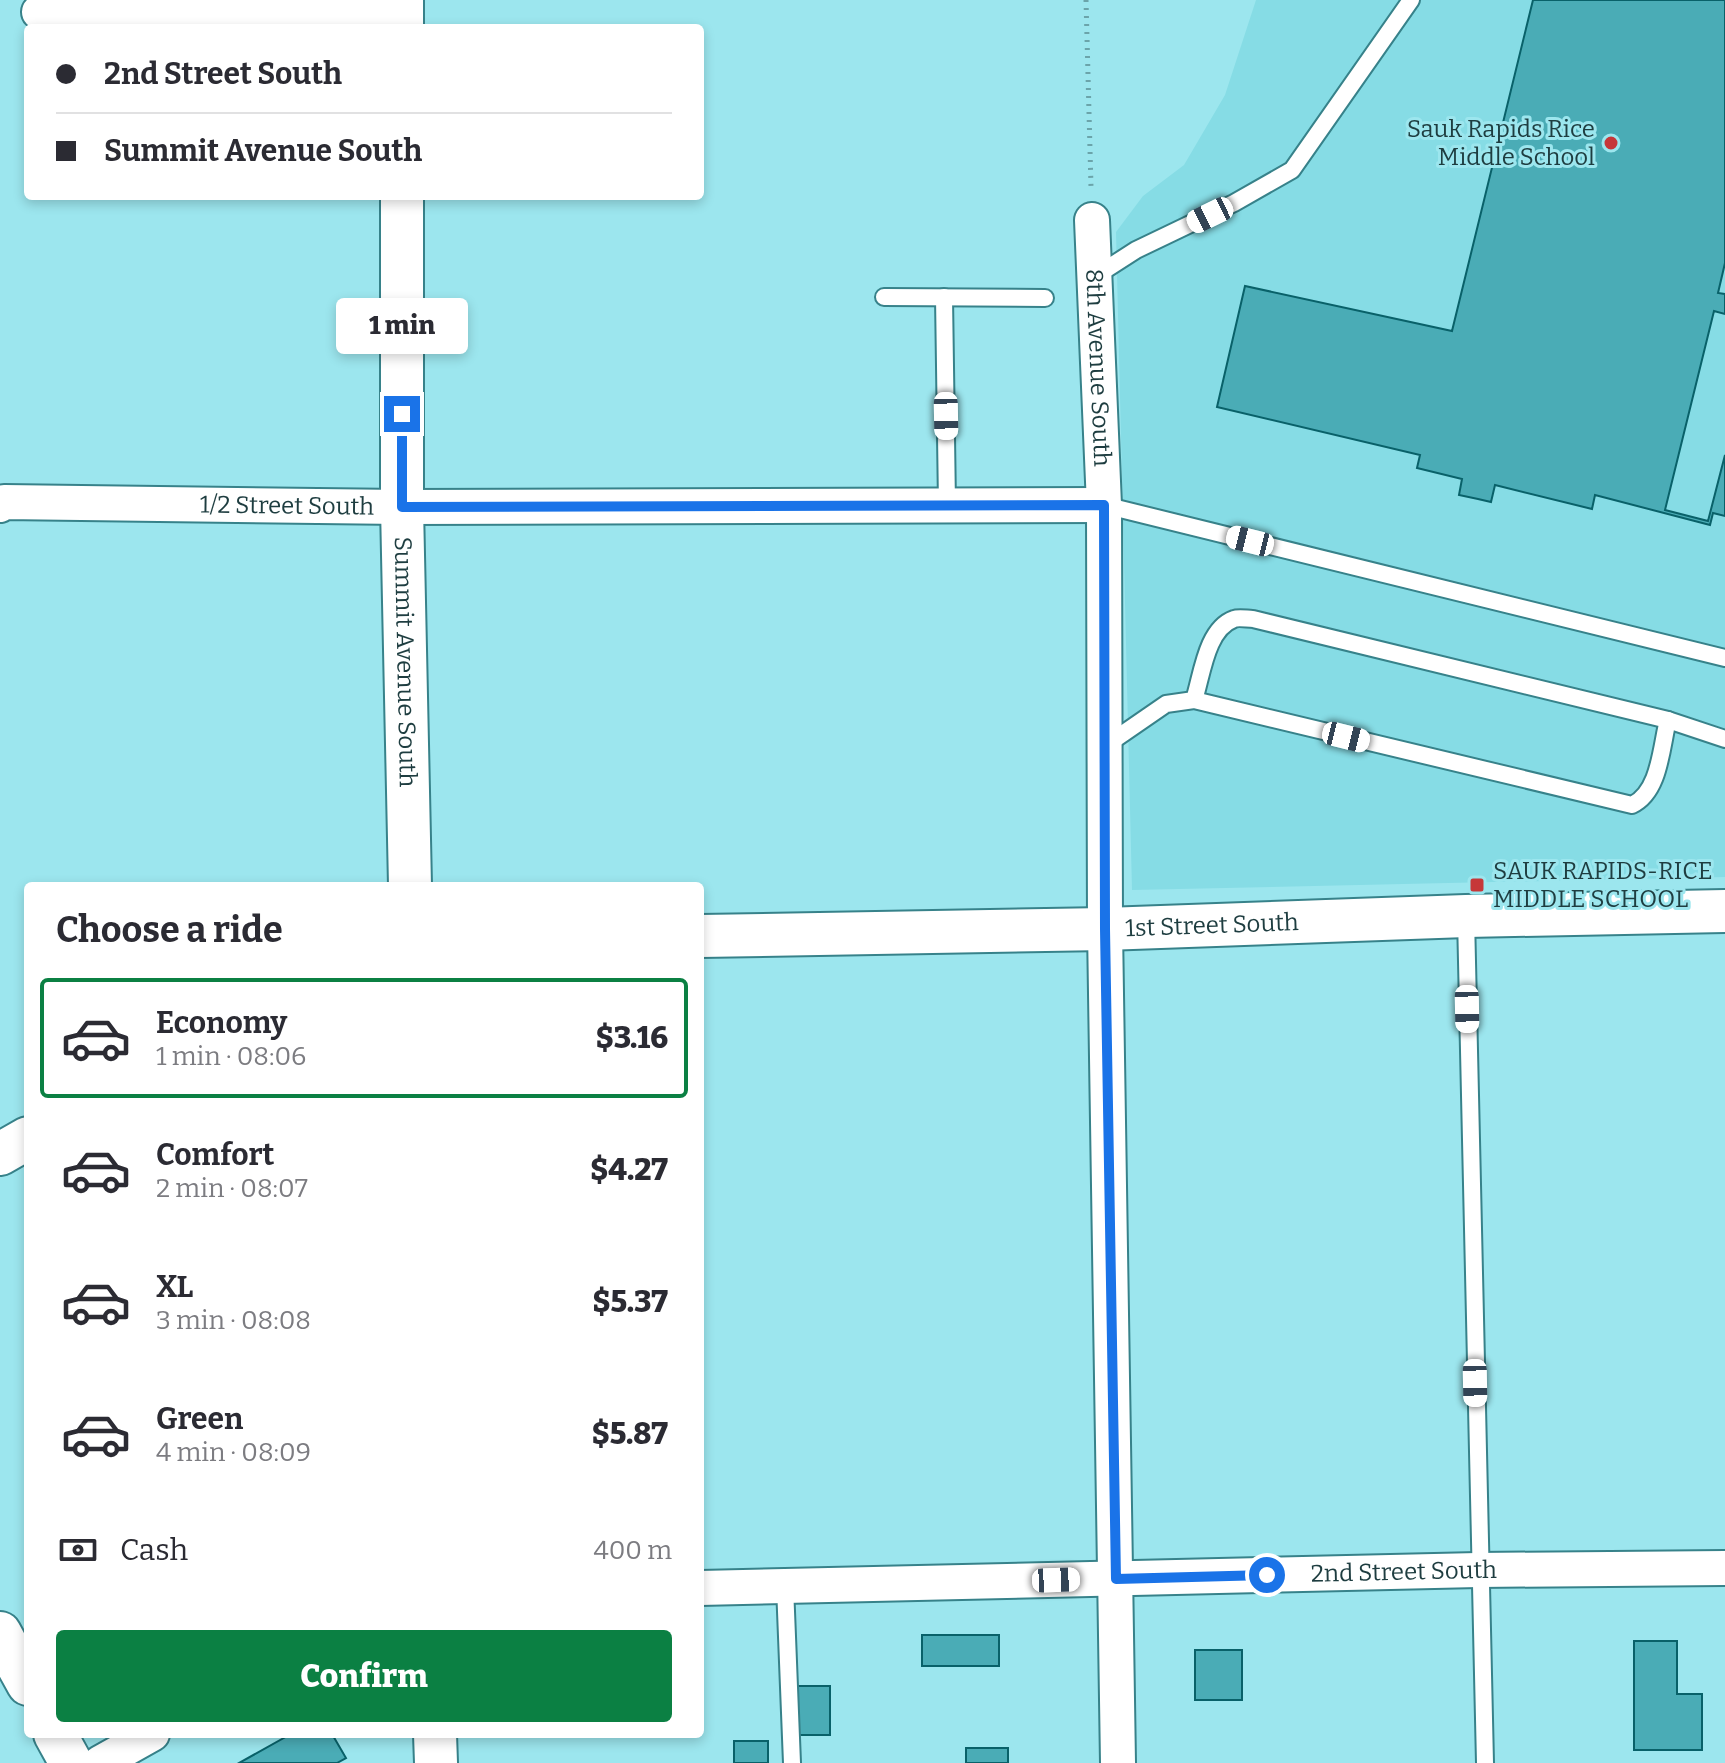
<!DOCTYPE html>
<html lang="en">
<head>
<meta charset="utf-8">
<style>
	body { margin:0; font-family:Bitter,serif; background:#f2f2f3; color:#2b2b33; height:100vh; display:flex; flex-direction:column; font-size:30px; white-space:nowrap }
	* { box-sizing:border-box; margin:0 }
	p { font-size:26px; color:#7c7c81 }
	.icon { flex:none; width:44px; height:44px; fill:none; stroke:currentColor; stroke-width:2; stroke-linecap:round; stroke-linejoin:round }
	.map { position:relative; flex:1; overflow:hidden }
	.sheet { position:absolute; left:24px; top:882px; width:680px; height:856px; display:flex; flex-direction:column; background:#fff; border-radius:8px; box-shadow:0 4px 12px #0003 }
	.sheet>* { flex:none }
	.guide { position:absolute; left:24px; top:24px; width:680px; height:176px; border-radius:8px; box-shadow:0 4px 12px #0003; display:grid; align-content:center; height:176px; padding:0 32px; background:#fff }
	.end { position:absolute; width:36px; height:36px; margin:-18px; border:10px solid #1a73e8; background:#fff; box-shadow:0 0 0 4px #fff }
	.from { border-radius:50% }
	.bubble { position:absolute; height:56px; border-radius:8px; background:#fff; box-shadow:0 4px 12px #0003; font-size:26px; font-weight:800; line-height:56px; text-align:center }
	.car { position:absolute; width:24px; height:48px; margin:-24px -12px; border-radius:10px; box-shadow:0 0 6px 2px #0007; background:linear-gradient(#fff 24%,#345 0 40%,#fff 0 76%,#345 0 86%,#fff 0) }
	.guide b { display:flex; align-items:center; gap:28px; height:76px; font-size:30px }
	.guide b+b { border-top:2px solid #e1e1e2 }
	.guide i { width:20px; height:20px; background:#2b2b33 }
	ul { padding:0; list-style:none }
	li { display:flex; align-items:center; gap:24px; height:120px; margin:0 16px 12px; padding:0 16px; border:4px solid transparent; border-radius:8px }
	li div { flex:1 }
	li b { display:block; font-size:30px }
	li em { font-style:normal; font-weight:800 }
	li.active { border-color:#0b8043 }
	li>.icon { width:72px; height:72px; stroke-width:1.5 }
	h2 { padding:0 32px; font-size:36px; line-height:96px }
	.pay { display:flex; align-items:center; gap:20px; height:88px; padding:0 32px; font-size:30px }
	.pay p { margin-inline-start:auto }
	.primary-button { display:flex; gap:16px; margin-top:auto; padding:16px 32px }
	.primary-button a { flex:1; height:92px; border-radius:8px; background:#0b8043; color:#fff; font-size:32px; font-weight:800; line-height:92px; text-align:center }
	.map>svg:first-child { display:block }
</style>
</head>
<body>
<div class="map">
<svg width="1725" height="1763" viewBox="0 0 1725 1763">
	<rect width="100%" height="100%" fill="#9ce6ee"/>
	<!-- built -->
	<polygon fill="#86dce5" points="1256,0 1725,0 1725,877 1132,890 1116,232 1143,196 1184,165 1225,95"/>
	<!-- building -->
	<g fill="#4aacb6" stroke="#096169" stroke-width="2">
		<polygon points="1533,0 1725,0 1725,263 1718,293 1725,294 1725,314 1714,311 1665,510 1708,521 1725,455 1725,516 1713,513 1710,525 1595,495 1592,509 1495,485 1491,502 1478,499 1459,495 1462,479 1417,468 1420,455 1217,407 1245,286 1452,331"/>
		<rect x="922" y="1635" width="77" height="31"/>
		<polygon points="1634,1641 1677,1641 1677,1694 1702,1694 1702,1750 1634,1750"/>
		<rect x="1195" y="1650" width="47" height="50"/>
		<rect x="795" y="1686" width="35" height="49"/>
		<polygon points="291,1734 332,1734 346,1758 337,1763 239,1763"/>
		<rect x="734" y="1741" width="34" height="22"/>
		<rect x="966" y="1748" width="42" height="15"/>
	</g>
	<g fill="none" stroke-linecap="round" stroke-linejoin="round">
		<!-- service casing -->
		<g stroke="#37828a" stroke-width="20">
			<g id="service">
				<polyline points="1094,277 1136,250 1234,203 1292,170 1411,0"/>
				<polyline points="884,297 1045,298"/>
				<polyline points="944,297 947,505"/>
				<polyline points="1104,505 1725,658"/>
				<polyline points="1668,720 1725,739"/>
				<path d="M1105 746 1166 704 1194 700 1632 805C1660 792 1661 747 1668 720L1253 619C1247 619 1239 617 1234 619 1206 629 1202 676 1194 700"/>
				<polyline points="1466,917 1485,1763"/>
				<polyline points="785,1586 792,1763"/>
			</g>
		</g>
		<!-- minor casing -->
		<g stroke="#37828a" stroke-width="38">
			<g id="minor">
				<polyline points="39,12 402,15"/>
				<path id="s1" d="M1092 220 1104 505 1105 929 1118 1763"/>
				<path id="s2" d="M0 505 4 502 402 507 1104 505"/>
				<path id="s3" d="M700 1588 1478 1570 1725 1568"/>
				<polyline points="100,1763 152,1734"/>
			</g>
		</g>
		<!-- tertiary casing -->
		<g stroke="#37828a" stroke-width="46">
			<g id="tertiary">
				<polyline points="402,28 402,0"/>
				<path id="s4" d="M402 196V507L410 886"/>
				<path id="s5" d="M700 936 1105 929 1466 916 1725 911"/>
				<polyline points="0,1154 28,1138"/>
				<polyline points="0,1633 28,1684"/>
				<polyline points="55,1734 71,1763"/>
				<polyline points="435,1734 436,1763"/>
			</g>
		</g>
		<!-- path -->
		<polyline stroke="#6ba4aa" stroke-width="5" stroke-dasharray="2 6" stroke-linecap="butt" points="1086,0 1091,187"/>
		<!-- service -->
		<use href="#service" stroke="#fff" stroke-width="16"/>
		<!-- minor -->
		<use href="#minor" stroke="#fff" stroke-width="34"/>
		<!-- tertiary -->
		<use href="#tertiary" stroke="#fff" stroke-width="42"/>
	</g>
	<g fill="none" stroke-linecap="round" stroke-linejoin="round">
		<!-- route -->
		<polyline stroke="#1a73e8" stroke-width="10" points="402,414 402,507 1104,505 1105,929 1116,1579 1267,1575"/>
	</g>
	<!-- markers -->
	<g fill="#c63739" stroke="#9ce6ee" stroke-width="3">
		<circle cx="1611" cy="143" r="8"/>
		<rect x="1469" y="877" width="16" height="16" rx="4"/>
	</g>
	<g text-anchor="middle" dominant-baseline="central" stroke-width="6" stroke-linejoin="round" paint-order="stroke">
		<!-- poi labels -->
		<g font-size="24" fill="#1e3d40" stroke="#9ce6ee" text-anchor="end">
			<text x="1595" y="129">Sauk Rapids Rice<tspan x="1595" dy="28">Middle School</tspan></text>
			<text x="1493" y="871" text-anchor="start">SAUK RAPIDS-RICE<tspan x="1493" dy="28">MIDDLE SCHOOL</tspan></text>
		</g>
		<!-- street labels -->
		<g font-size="24" fill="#1e3d40" stroke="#9ce6ee">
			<text stroke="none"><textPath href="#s1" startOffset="148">8th Avenue South</textPath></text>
			<text stroke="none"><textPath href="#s2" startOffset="288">1/2 Street South</textPath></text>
			<text stroke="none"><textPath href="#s4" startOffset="466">Summit Avenue South</textPath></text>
			<text stroke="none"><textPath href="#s5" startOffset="512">1st Street South</textPath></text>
			<text stroke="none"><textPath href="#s3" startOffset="704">2nd Street South</textPath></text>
		</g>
	</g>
</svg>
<i class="end from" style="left:1267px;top:1575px"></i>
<i class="end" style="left:402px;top:414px"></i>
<div class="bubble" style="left:336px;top:298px;width:132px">1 min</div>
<i class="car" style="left:1210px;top:215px;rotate:244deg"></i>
<i class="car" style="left:946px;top:416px;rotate:179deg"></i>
<i class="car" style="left:1250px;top:541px;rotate:284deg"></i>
<i class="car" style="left:1346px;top:737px;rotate:104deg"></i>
<i class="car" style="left:1467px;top:1009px;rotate:179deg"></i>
<i class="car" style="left:1475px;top:1383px;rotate:179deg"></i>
<i class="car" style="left:1056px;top:1580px;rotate:88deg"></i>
<div class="guide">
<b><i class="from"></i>2nd Street South</b>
<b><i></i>Summit Avenue South</b>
</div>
<section class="sheet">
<h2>Choose a ride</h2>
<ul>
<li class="active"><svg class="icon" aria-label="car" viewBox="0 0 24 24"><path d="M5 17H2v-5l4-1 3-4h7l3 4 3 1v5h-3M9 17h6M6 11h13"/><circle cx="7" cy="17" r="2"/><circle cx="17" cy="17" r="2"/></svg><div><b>Economy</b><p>1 min · 08:06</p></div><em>$3.16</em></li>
<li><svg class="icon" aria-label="car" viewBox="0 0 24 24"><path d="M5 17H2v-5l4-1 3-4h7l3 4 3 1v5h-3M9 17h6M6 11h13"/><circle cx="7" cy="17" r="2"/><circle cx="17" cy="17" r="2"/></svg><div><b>Comfort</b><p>2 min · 08:07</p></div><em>$4.27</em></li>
<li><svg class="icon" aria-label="car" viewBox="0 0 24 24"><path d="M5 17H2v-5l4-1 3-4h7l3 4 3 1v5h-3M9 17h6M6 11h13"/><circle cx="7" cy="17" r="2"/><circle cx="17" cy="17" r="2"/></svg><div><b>XL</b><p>3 min · 08:08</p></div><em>$5.37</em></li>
<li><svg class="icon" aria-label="car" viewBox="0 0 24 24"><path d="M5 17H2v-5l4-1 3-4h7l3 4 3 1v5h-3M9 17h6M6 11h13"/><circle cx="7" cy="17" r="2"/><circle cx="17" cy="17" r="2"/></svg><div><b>Green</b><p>4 min · 08:09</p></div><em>$5.87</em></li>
</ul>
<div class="pay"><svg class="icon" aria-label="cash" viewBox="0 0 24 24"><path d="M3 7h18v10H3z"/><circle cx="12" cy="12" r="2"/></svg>Cash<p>400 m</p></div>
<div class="primary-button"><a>Confirm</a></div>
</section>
</div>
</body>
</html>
